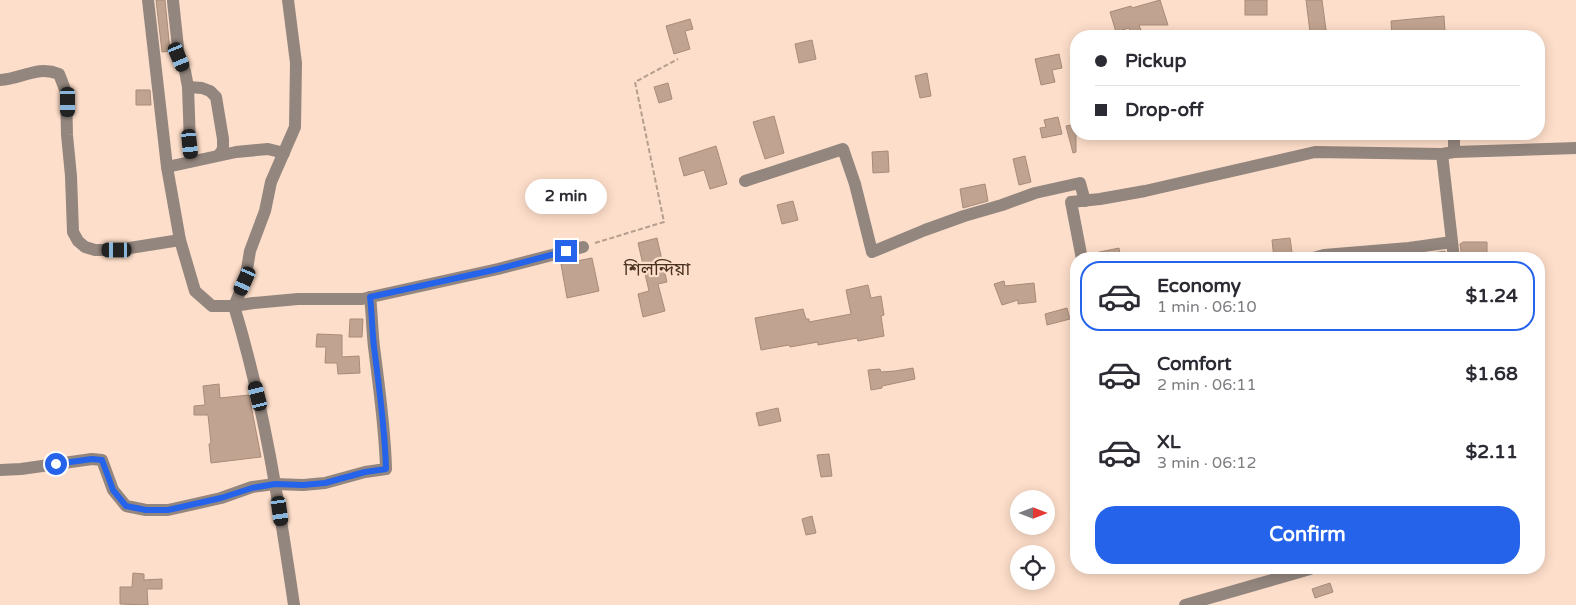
<!DOCTYPE html>
<html lang="en">
<head>
<meta charset="utf-8">
<style>
	body { margin:0; font-family:"Varela Round","Noto Sans Bengali",sans-serif; background:#f7f7f7; color:#2b2b33; height:100vh; display:flex; flex-direction:column; font-size:19px; white-space:nowrap }
	* { box-sizing:border-box; margin:0 }
	p { font-size:16px; color:#7c7c81 }
	.icon { flex:none; width:28px; height:28px; fill:none; stroke:currentColor; stroke-width:2; stroke-linecap:round; stroke-linejoin:round }
	.map { position:relative; flex:1; overflow:hidden }
	.sheet { position:absolute; left:1070px; top:252px; width:475px; height:322px; display:flex; flex-direction:column; background:#fff; border-radius:20px; box-shadow:0 2px 12px #0003 }
	.sheet>* { flex:none }
	.guide { position:absolute; left:1070px; top:30px; width:475px; height:110px; border-radius:20px; box-shadow:0 2px 12px #0003; display:grid; align-content:center; height:110px; padding:0 25px; background:#fff }
	.needle { width:32px; rotate:90deg }
	.controls { position:absolute; left:1010px; top:490px; display:grid; gap:10px }
	.controls a { display:grid; place-items:center; width:45px; height:45px; border-radius:50%; background:#fff; box-shadow:0 2px 12px #0003; font-size:25px }
	.end { position:absolute; width:22px; height:22px; margin:-11px; border:6px solid #2563eb; background:#fff; box-shadow:0 0 0 2px #fff }
	.from { border-radius:50% }
	.bubble { position:absolute; height:35px; border-radius:18px; background:#fff; box-shadow:0 2px 12px #0003; font-size:16px; font-weight:700; line-height:35px; text-align:center }
	.car { position:absolute; width:15px; height:30px; margin:-15px -8px; border-radius:6px; box-shadow:0 0 4px 1px #0007; background:linear-gradient(#222 24%,#8ab4d8 0 40%,#222 0 76%,#8ab4d8 0 86%,#222 0) }
	.guide b { display:flex; align-items:center; gap:18px; height:48px; font-size:19px }
	.guide b+b { border-top:1px solid #e1e1e2 }
	.guide i { width:12px; height:12px; background:#2b2b33 }
	ul { padding:9px 0 0; list-style:none }
	li { display:flex; align-items:center; gap:15px; height:70px; margin:0 10px 8px; padding:0 15px; border:2px solid transparent; border-radius:20px }
	li div { flex:1 }
	li b { display:block; font-size:19px }
	li em { font-style:normal; font-weight:700 }
	li.selected { border-color:#2563eb }
	li>.icon { width:45px; height:45px; stroke-width:1.5 }
	.action { display:flex; gap:10px; margin-top:auto; padding:10px 25px }
	.action a { flex:1; height:58px; border-radius:20px; background:#2563eb; color:#fff; font-size:20px; font-weight:700; line-height:58px; text-align:center }
	.map>svg:first-child { display:block }
</style>
</head>
<body>
<div class="map">
<svg width="1576" height="605" viewBox="0 0 1576 605">
	<rect width="100%" height="100%" fill="#fddeca"/>
	<!-- building -->
	<g fill="#c0a390" stroke="#a88b79">
		<polygon points="156,0 165,0 170,51 162,52"/>
		<polygon points="1160,0 1168,25 1139,25 1143,36 1132,36 1129,28 1116,32 1110,12 1131,6 1132,8"/>
		<rect x="1245" y="0" width="22" height="15"/>
		<polygon points="1306,0 1322,0 1326,30 1310,32"/>
		<polygon points="1444,16 1445,32 1392,36 1391,21"/>
		<polygon points="690,19 693,29 685,31 690,49 674,54 666,26"/>
		<polygon points="812,40 816,59 799,63 795,44"/>
		<polygon points="1059,54 1062,68 1052,70 1055,82 1041,85 1035,59"/>
		<polygon points="927,73 931,96 920,98 915,76"/>
		<polygon points="668,83 672,99 659,103 654,87"/>
		<polygon points="136,90 150,90 151,105 136,105"/>
		<polygon points="774,116 784,153 765,159 753,122"/>
		<polygon points="1058,117 1062,134 1042,138 1040,128 1046,127 1044,120"/>
		<polygon points="1076,124 1076,152 1073,153 1066,126"/>
		<polygon points="716,146 727,184 710,189 704,170 684,176 679,158"/>
		<polygon points="888,151 889,172 873,173 872,152"/>
		<polygon points="1025,156 1031,182 1019,185 1013,159"/>
		<polygon points="985,184 988,201 963,208 960,189"/>
		<polygon points="793,201 798,220 782,224 777,205"/>
		<polygon points="657,238 667,282 658,284 665,311 643,317 638,294 649,291 638,243"/>
		<polygon points="1290,238 1293,259 1274,259 1272,240"/>
		<polygon points="1463,242 1487,242 1487,259 1462,259 1460,244"/>
		<polygon points="1119,248 1121,259 1090,259 1090,254"/>
		<polygon points="1445,251 1446,259 1427,259 1426,254"/>
		<polygon points="592,258 599,291 567,298 561,264"/>
		<polygon points="1004,281 1005,286 1034,283 1036,302 1018,304 1018,300 1002,305 994,284"/>
		<polygon points="868,285 871,298 881,296 884,315 881,316 884,336 858,341 857,338 818,345 818,342 790,347 789,345 761,350 755,318 803,309 806,319 809,319 809,322 851,314 846,290"/>
		<polygon points="1067,308 1070,319 1047,325 1045,314"/>
		<polygon points="350,319 363,319 362,337 349,337"/>
		<polygon points="317,334 342,335 342,357 359,356 360,373 338,374 337,363 325,363 326,347 316,347"/>
		<polygon points="913,368 915,379 882,386 882,388 871,390 868,370 880,369 881,372 895,371"/>
		<polygon points="219,384 220,398 249,395 261,457 211,463 209,444 211,443 208,415 194,415 194,406 205,405 203,386"/>
		<polygon points="778,408 781,421 759,426 756,413"/>
		<polygon points="829,454 832,476 821,477 817,455"/>
		<polygon points="812,516 816,533 806,535 802,519"/>
		<polygon points="133,573 144,574 144,580 162,579 162,589 147,589 148,605 120,604 120,587 132,587"/>
		<polygon points="1330,583 1333,592 1315,598 1312,589"/>
	</g>
	<g fill="none" stroke-linecap="round" stroke-linejoin="round">
		<!-- path -->
		<polyline stroke="#b69e8f" stroke-width="2" stroke-dasharray="5 2.5" stroke-linecap="butt" points="595,243 664,222 635,82 678,59"/>
		<!-- minor -->
		<g stroke="#93867e" stroke-width="12">
			<polyline points="148,0 167,167 180,240 195,291 212,306 234,306 245,281 250,251 265,211 271,182 295,127 296,63 288,0"/>
			<polyline points="173,1 179,57 185,71 188,87 190,144 192,161"/>
			<path d="M0 80C22 79 37 65 59 74L66 92 67 135 71 176 73 232 78 241 85 247 95 250H117L180 240"/>
			<polyline points="188,87 202,88 210,91 216,97 223,139 223,149 219,155"/>
			<polyline points="1454,134 1454,152"/>
			<polyline points="1442,154 1454,259"/>
			<polyline points="167,167 236,152 268,149 284,153"/>
			<polyline points="745,181 843,149 855,184 872,252 925,230 964,216 1002,205 1035,193 1080,183 1085,201"/>
			<polyline points="1082,259 1071,202 1100,199 1145,191 1315,152 1442,154 1454,152 1576,148"/>
			<polyline points="1310,259 1324,255 1409,248 1452,242"/>
			<path d="M0 470 21 469 92 459 102 460 113 490 126 506 146 510H168L221 498 252 487 275 484 303 485 325 483 365 472 386 469C385 428 379 387 374 347 372 330 372 313 370 297"/>
			<path d="M294 605C279 504 264 404 234 306L253 303 298 299H362L498 269 583 247"/>
			<polyline points="1185,605 1310,569"/>
		</g>
	</g>
	<g fill="none" stroke-linecap="round" stroke-linejoin="round">
		<!-- route -->
		<path stroke="#2563eb" stroke-width="6" d="M56 464 92 459 102 460 113 490 126 506 146 510H168L221 498 252 488 275 484 303 485 325 483 365 472 386 469C385 428 379 387 374 347 372 330 372 313 370 297L498 269 566 251"/>
	</g>
	<g text-anchor="middle" dominant-baseline="central" stroke-width="4.5" stroke-linejoin="round" paint-order="stroke">
		<!-- quarter labels -->
		<g font-size="18" fill="#493121" stroke="#fddeca">
			<text x="657" y="269">শিলন্দিয়া</text>
		</g>
	</g>
</svg>
<div class="controls">
<a><svg class="needle" viewBox="-14 -14 28 28"><path d="M0-13l5 13h-10z" fill="#e53935"/><path d="M0 13l5-13h-10z" fill="#7c7c81"/></svg></a>
<a><svg class="icon" aria-label="locate" viewBox="0 0 24 24"><circle cx="12" cy="12" r="6"/><path d="M12 2v4M12 18v4M2 12h4M18 12h4"/></svg></a>
</div>
<i class="end from" style="left:56px;top:464px"></i>
<i class="end" style="left:566px;top:251px"></i>
<div class="bubble" style="left:525px;top:179px;width:82px">2 min</div>
<i class="car" style="left:179px;top:57px;rotate:157deg"></i>
<i class="car" style="left:68px;top:102px;rotate:180deg"></i>
<i class="car" style="left:190px;top:144px;rotate:174deg"></i>
<i class="car" style="left:117px;top:250px;rotate:270deg"></i>
<i class="car" style="left:245px;top:281px;rotate:204deg"></i>
<i class="car" style="left:258px;top:396px;rotate:346deg"></i>
<i class="car" style="left:280px;top:511px;rotate:172deg"></i>
<div class="guide">
<b><i class="from"></i>Pickup</b>
<b><i></i>Drop-off</b>
</div>
<section class="sheet">
<ul>
<li class="selected"><svg class="icon" aria-label="car" viewBox="0 0 24 24"><path d="M5 17H2v-5l4-1 3-4h7l3 4 3 1v5h-3M9 17h6M6 11h13"/><circle cx="7" cy="17" r="2"/><circle cx="17" cy="17" r="2"/></svg><div><b>Economy</b><p>1 min · 06:10</p></div><em>$1.24</em></li>
<li><svg class="icon" aria-label="car" viewBox="0 0 24 24"><path d="M5 17H2v-5l4-1 3-4h7l3 4 3 1v5h-3M9 17h6M6 11h13"/><circle cx="7" cy="17" r="2"/><circle cx="17" cy="17" r="2"/></svg><div><b>Comfort</b><p>2 min · 06:11</p></div><em>$1.68</em></li>
<li><svg class="icon" aria-label="car" viewBox="0 0 24 24"><path d="M5 17H2v-5l4-1 3-4h7l3 4 3 1v5h-3M9 17h6M6 11h13"/><circle cx="7" cy="17" r="2"/><circle cx="17" cy="17" r="2"/></svg><div><b>XL</b><p>3 min · 06:12</p></div><em>$2.11</em></li>
</ul>
<div class="action"><a>Confirm</a></div>
</section>
</div>
</body>
</html>
